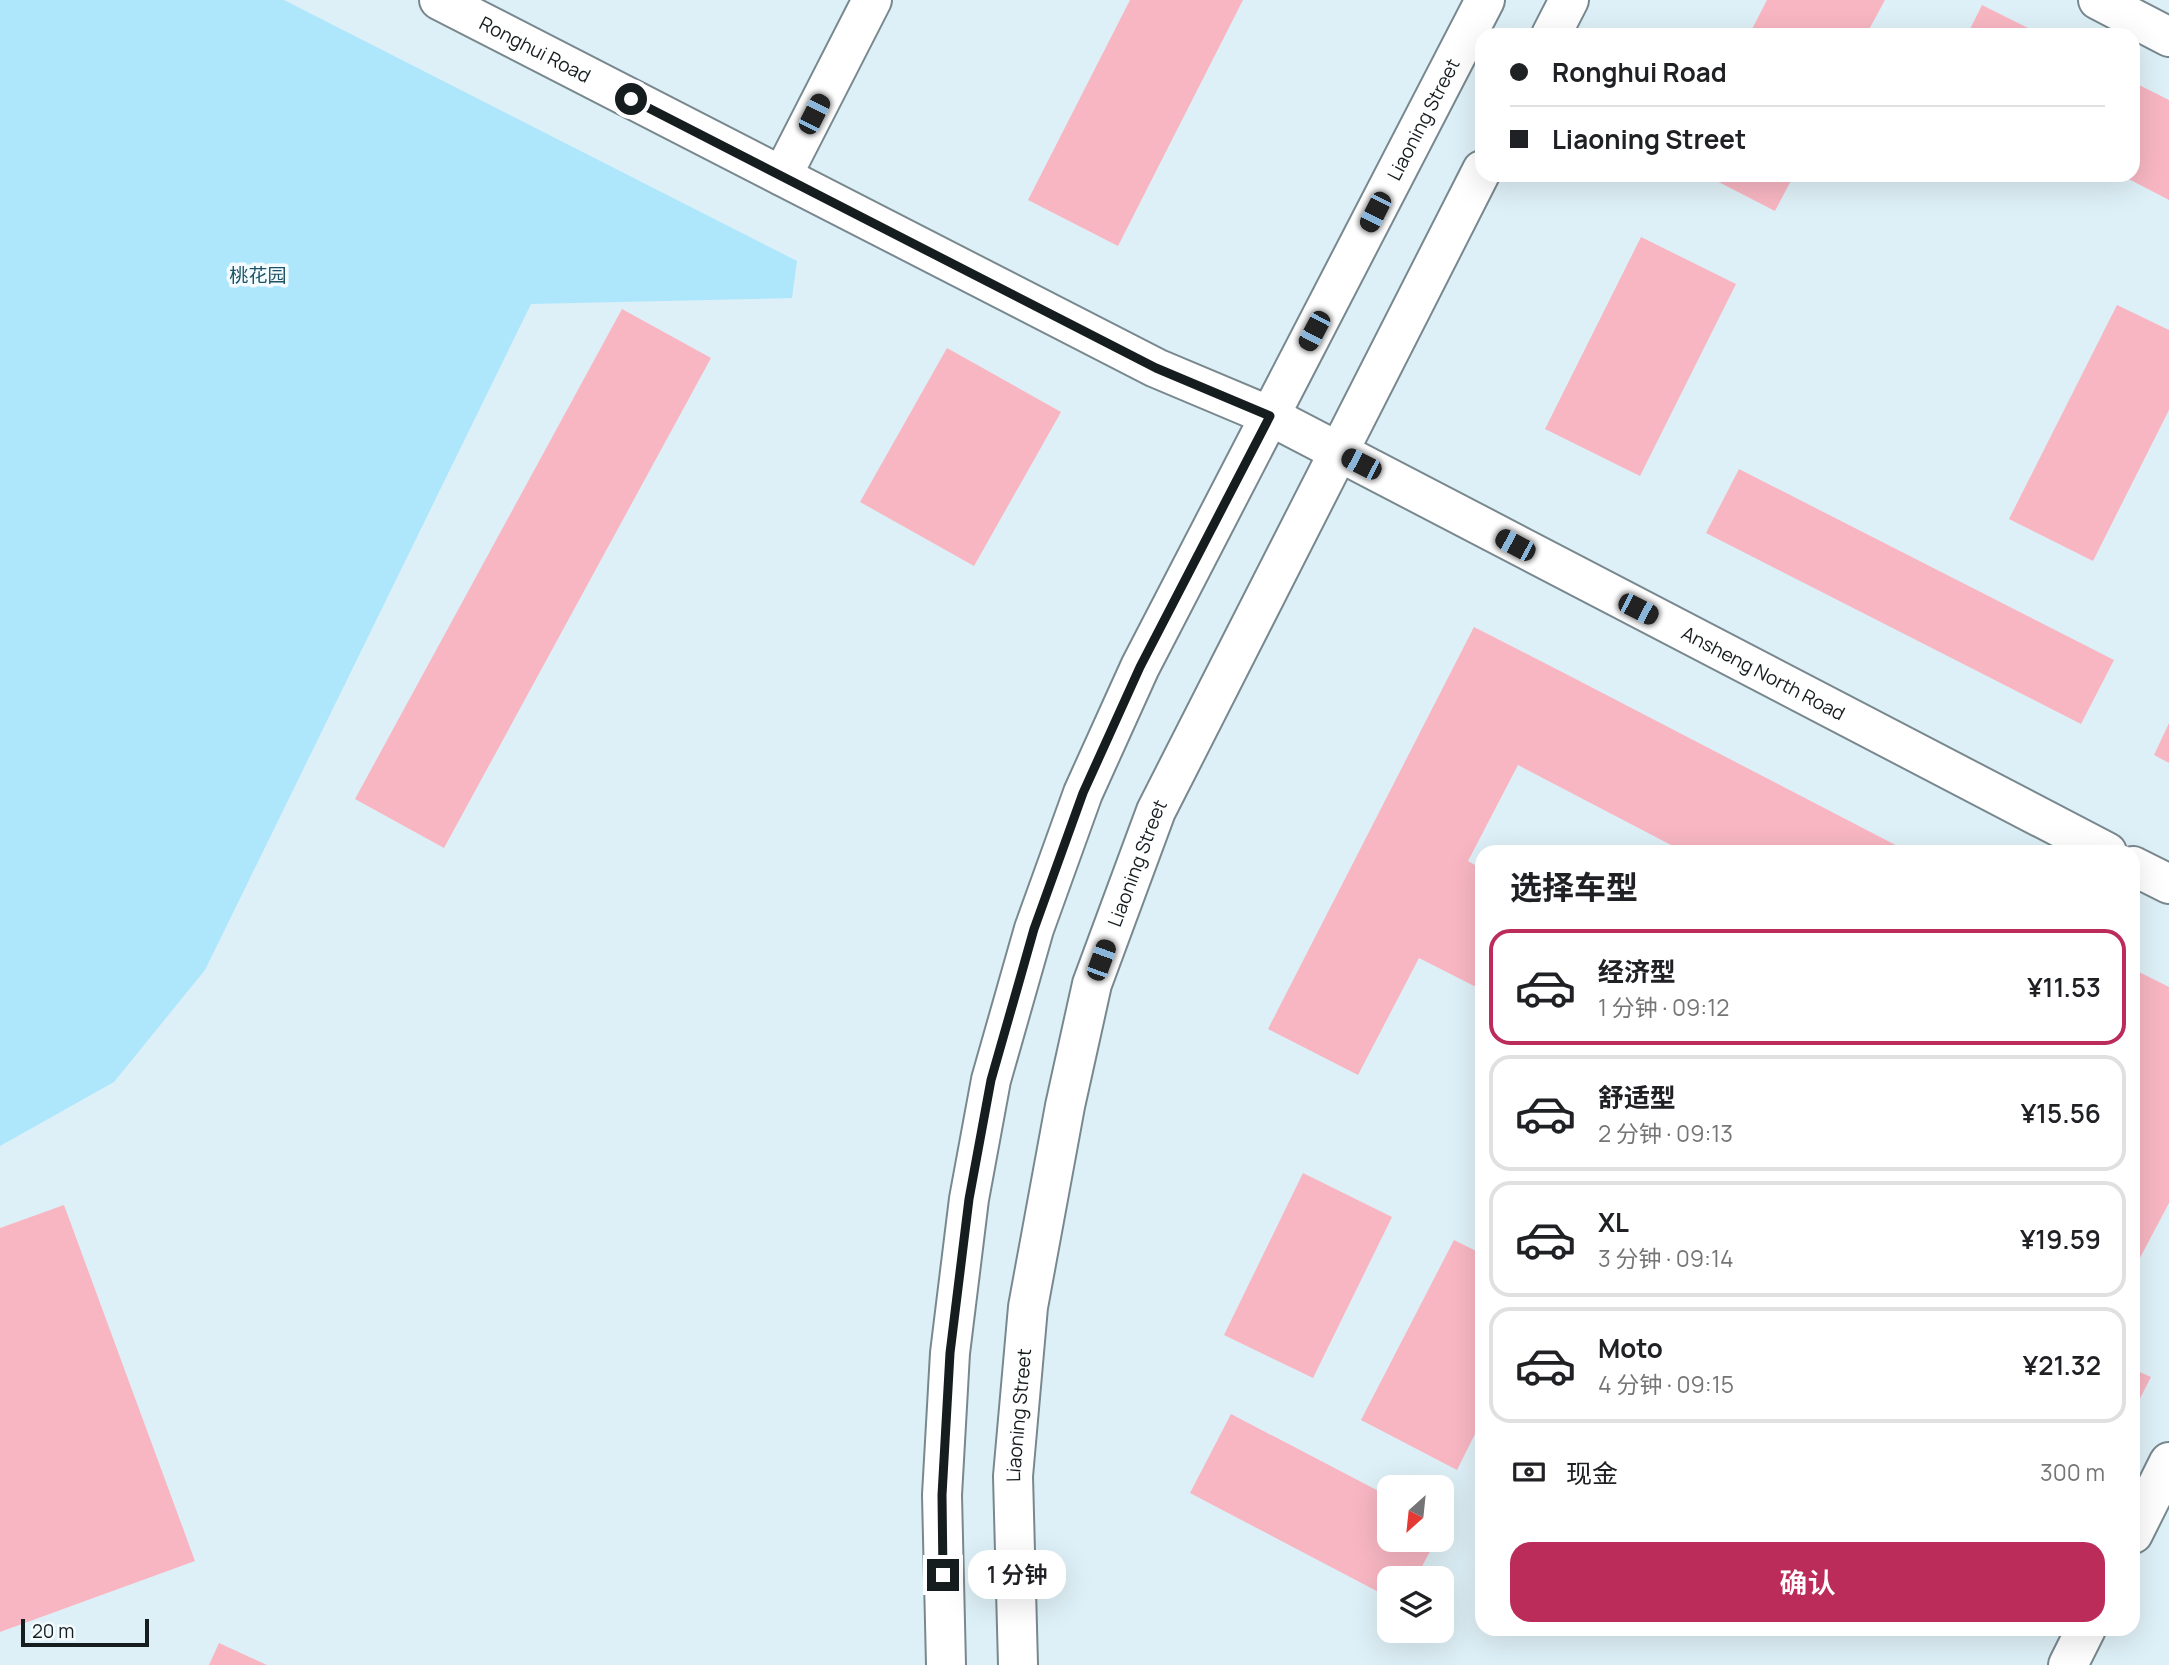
<!DOCTYPE html>
<html lang="zh">
<head>
<meta charset="utf-8">
<style>
	body { margin:0; font-family:Manrope,"Noto Sans SC",sans-serif; background:#f2f2f2; color:#202124; height:100vh; display:flex; flex-direction:column; font-size:26px; white-space:nowrap }
	* { box-sizing:border-box; margin:0 }
	p { font-size:23px; color:#757577 }
	.icon { flex:none; width:38px; height:38px; fill:none; stroke:currentColor; stroke-width:2; stroke-linecap:round; stroke-linejoin:round }
	.map { position:relative; flex:1; overflow:hidden }
	.details { position:absolute; left:1475px; top:845px; width:665px; height:791px; display:flex; flex-direction:column; background:#fff; border-radius:21px; box-shadow:0 7px 28px #0002 }
	.details>* { flex:none }
	.banner { position:absolute; left:1475px; top:28px; width:665px; height:154px; border-radius:21px; box-shadow:0 7px 28px #0002; display:grid; align-content:center; height:154px; padding:0 35px; background:#fff }
	.needle { width:46px; rotate:207deg }
	.buttons { position:absolute; left:1377px; top:1475px; display:grid; gap:14px }
	.buttons a { display:grid; place-items:center; width:77px; height:77px; border-radius:14px; background:#fff; box-shadow:0 7px 28px #0002; font-size:35px }
	.scale { position:absolute; left:21px; bottom:18px; width:128px; box-sizing:border-box; padding-left:7px; border:4px solid #161d1f; border-top:0; font-size:19px; line-height:24px; white-space:nowrap; color:#161d1f; -webkit-text-stroke:5px #f4fbfe; paint-order:stroke }
	.end { position:absolute; width:32px; height:32px; margin:-16px; border:9px solid #161d1f; background:#fff; box-shadow:0 0 0 4px #fff }
	.from { border-radius:50% }
	.bubble { position:absolute; height:49px; border-radius:21px; background:#fff; box-shadow:0 7px 28px #0002; font-size:23px; font-weight:600; line-height:49px; text-align:center }
	.car { position:absolute; width:21px; height:42px; margin:-21px -10px; border-radius:9px; box-shadow:0 0 5px 2px #0007; background:linear-gradient(#222 24%,#8ab4d8 0 40%,#222 0 76%,#8ab4d8 0 86%,#222 0) }
	.banner b { display:flex; align-items:center; gap:24px; height:66px; font-size:26px }
	.banner b+b { border-top:2px solid #e0e0e0 }
	.banner i { width:18px; height:18px; background:#202124 }
	ul { padding:0; list-style:none }
	li { display:flex; align-items:center; gap:21px; height:116px; margin:0 14px 10px; padding:0 21px; border:4px solid #e0e0e0; border-radius:21px }
	li div { flex:1 }
	li b { display:block; font-size:26px }
	li em { font-style:normal; font-weight:600 }
	li.active { border-color:#bb2c5b }
	li>.icon { width:63px; height:63px; stroke-width:1.5 }
	h2 { padding:0 35px; font-size:32px; line-height:84px }
	.pay { display:flex; align-items:center; gap:18px; height:77px; padding:0 35px; font-size:26px }
	.pay p { margin-inline-start:auto }
	.button { display:flex; gap:14px; margin-top:auto; padding:14px 35px }
	.button a { flex:1; height:80px; border-radius:21px; background:#bb2c5b; color:#fff; font-size:28px; font-weight:600; line-height:80px; text-align:center }
	.map>svg:first-child { display:block }
</style>
</head>
<body>
<div class="map">
<svg width="2169" height="1665" viewBox="0 0 2169 1665">
	<rect width="100%" height="100%" fill="#def0f7"/>
	<!-- green -->
	<polygon fill="#aee6fc" points="0,0 284,0 797,261 792,298 531,304 205,970 114,1082 0,1146"/>
	<!-- building -->
	<g fill="#f7b6c2">
		<polygon points="1130,0 1243,0 1118,246 1028,200"/>
		<polygon points="1767,0 1885,0 1866,35 1749,35"/>
		<polygon points="1982,5 2042,35 1967,35"/>
		<polygon points="2133,82 2169,100 2169,200 2121,175 2133,175"/>
		<polygon points="1705,175 1794,175 1775,211"/>
		<polygon points="1641,237 1736,284 1640,476 1545,429"/>
		<polygon points="2117,305 2169,330 2169,410 2093,561 2009,519"/>
		<polygon points="622,309 711,358 444,848 355,799"/>
		<polygon points="947,348 1061,412 974,566 860,502"/>
		<polygon points="1739,469 2114,660 2081,724 1706,533"/>
		<polygon points="1474,627 1564,673 1909,852 1668,852 1671,845 1518,765 1468,861 1482,869 1482,990 1419,958 1358,1075 1268,1029"/>
		<polygon points="2169,723 2169,763 2154,755"/>
		<polygon points="2133,969 2169,987 2169,1203 2133,1271"/>
		<polygon points="1303,1173 1392,1217 1313,1378 1224,1335"/>
		<polygon points="64,1205 195,1561 0,1632 0,1228"/>
		<polygon points="1454,1240 1482,1254 1482,1420 1457,1470 1361,1420"/>
		<polygon points="2133,1369 2151,1377 2133,1412"/>
		<polygon points="1231,1414 1390,1497 1390,1540 1436,1540 1416,1578 1390,1578 1390,1598 1190,1493"/>
		<polygon points="219,1643 267,1665 209,1665"/>
	</g>
	<g fill="none" stroke-linecap="round" stroke-linejoin="round">
		<!-- minor casing -->
		<g stroke="#78888e" stroke-width="42">
			<g id="minor">
				<path id="s1" d="M439 0 1156 368 1270 416 2107 852"/>
				<polyline points="2098,0 2169,37"/>
				<polyline points="782,176 872,0"/>
				<polyline points="2133,866 2169,884"/>
				<polyline points="2133,1534 2169,1462"/>
				<polyline points="2068,1665 2086,1629"/>
			</g>
		</g>
		<!-- tertiary casing -->
		<g stroke="#78888e" stroke-width="42">
			<g id="tertiary">
				<polyline points="1551,35 1569,0"/>
				<path id="s2" d="M946 1665 942 1495 950 1353 969 1199 991 1080 1034 929 1083 793 1140 667 1485 0"/>
				<path id="s3" d="M1018 1665 1013 1476 1028 1307 1065 1106 1092 984 1156 811 1482 170"/>
			</g>
		</g>
		<!-- minor -->
		<use href="#minor" stroke="#fff" stroke-width="38"/>
		<!-- tertiary -->
		<use href="#tertiary" stroke="#fff" stroke-width="38"/>
	</g>
	<g fill="none" stroke-linecap="round" stroke-linejoin="round">
		<!-- route -->
		<polyline stroke="#161d1f" stroke-width="9" points="631,99 1156,368 1270,416 1140,667 1083,793 1034,929 1021,975 991,1080 969,1199 950,1353 942,1495 943,1575"/>
	</g>
	<g text-anchor="middle" dominant-baseline="central" stroke-width="7" stroke-linejoin="round" paint-order="stroke">
		<!-- street labels -->
		<g font-size="19" fill="#161d1f" stroke="#f4fbfe">
			<text stroke="none"><textPath href="#s1" startOffset="108">Ronghui Road</textPath></text>
			<text stroke="none"><textPath href="#s2" startOffset="1645">Liaoning Street</textPath></text>
			<text stroke="none"><textPath href="#s1" startOffset="1486">Ansheng North Road</textPath></text>
			<text stroke="none"><textPath href="#s3" startOffset="817">Liaoning Street</textPath></text>
			<text stroke="none"><textPath href="#s3" startOffset="250">Liaoning Street</textPath></text>
		</g>
		<!-- park labels -->
		<g font-size="19" fill="#1b5265" stroke="#f4fbfe">
			<text x="258" y="275">桃花园</text>
		</g>
	</g>
</svg>
<div class="buttons">
<a><svg class="needle" viewBox="-14 -14 28 28"><path d="M0-13l5 13h-10z" fill="#e53935"/><path d="M0 13l5-13h-10z" fill="#757577"/></svg></a>
<a><svg class="icon" aria-label="layers" viewBox="0 0 24 24"><path d="M12 4l9 5-9 5-9-5zM3 14l9 5 9-5"/></svg></a>
</div>
<div class="scale">20 m</div>
<i class="end from" style="left:631px;top:99px"></i>
<i class="end" style="left:943px;top:1575px"></i>
<div class="bubble" style="left:968px;top:1550px;width:98px">1 分钟</div>
<i class="car" style="left:814px;top:114px;rotate:27deg"></i>
<i class="car" style="left:1375px;top:212px;rotate:207deg"></i>
<i class="car" style="left:1314px;top:331px;rotate:208deg"></i>
<i class="car" style="left:1361px;top:464px;rotate:297deg"></i>
<i class="car" style="left:1515px;top:545px;rotate:298deg"></i>
<i class="car" style="left:1638px;top:609px;rotate:117deg"></i>
<i class="car" style="left:1101px;top:960px;rotate:20deg"></i>
<div class="banner">
<b><i class="from"></i>Ronghui Road</b>
<b><i></i>Liaoning Street</b>
</div>
<section class="details">
<h2>选择车型</h2>
<ul>
<li class="active"><svg class="icon" aria-label="car" viewBox="0 0 24 24"><path d="M5 17H2v-5l4-1 3-4h7l3 4 3 1v5h-3M9 17h6M6 11h13"/><circle cx="7" cy="17" r="2"/><circle cx="17" cy="17" r="2"/></svg><div><b>经济型</b><p>1 分钟 · 09:12</p></div><em>¥11.53</em></li>
<li><svg class="icon" aria-label="car" viewBox="0 0 24 24"><path d="M5 17H2v-5l4-1 3-4h7l3 4 3 1v5h-3M9 17h6M6 11h13"/><circle cx="7" cy="17" r="2"/><circle cx="17" cy="17" r="2"/></svg><div><b>舒适型</b><p>2 分钟 · 09:13</p></div><em>¥15.56</em></li>
<li><svg class="icon" aria-label="car" viewBox="0 0 24 24"><path d="M5 17H2v-5l4-1 3-4h7l3 4 3 1v5h-3M9 17h6M6 11h13"/><circle cx="7" cy="17" r="2"/><circle cx="17" cy="17" r="2"/></svg><div><b>XL</b><p>3 分钟 · 09:14</p></div><em>¥19.59</em></li>
<li><svg class="icon" aria-label="car" viewBox="0 0 24 24"><path d="M5 17H2v-5l4-1 3-4h7l3 4 3 1v5h-3M9 17h6M6 11h13"/><circle cx="7" cy="17" r="2"/><circle cx="17" cy="17" r="2"/></svg><div><b>Moto</b><p>4 分钟 · 09:15</p></div><em>¥21.32</em></li>
</ul>
<div class="pay"><svg class="icon" aria-label="cash" viewBox="0 0 24 24"><path d="M3 7h18v10H3z"/><circle cx="12" cy="12" r="2"/></svg>现金<p>300 m</p></div>
<div class="button"><a>确认</a></div>
</section>
</div>
</body>
</html>
